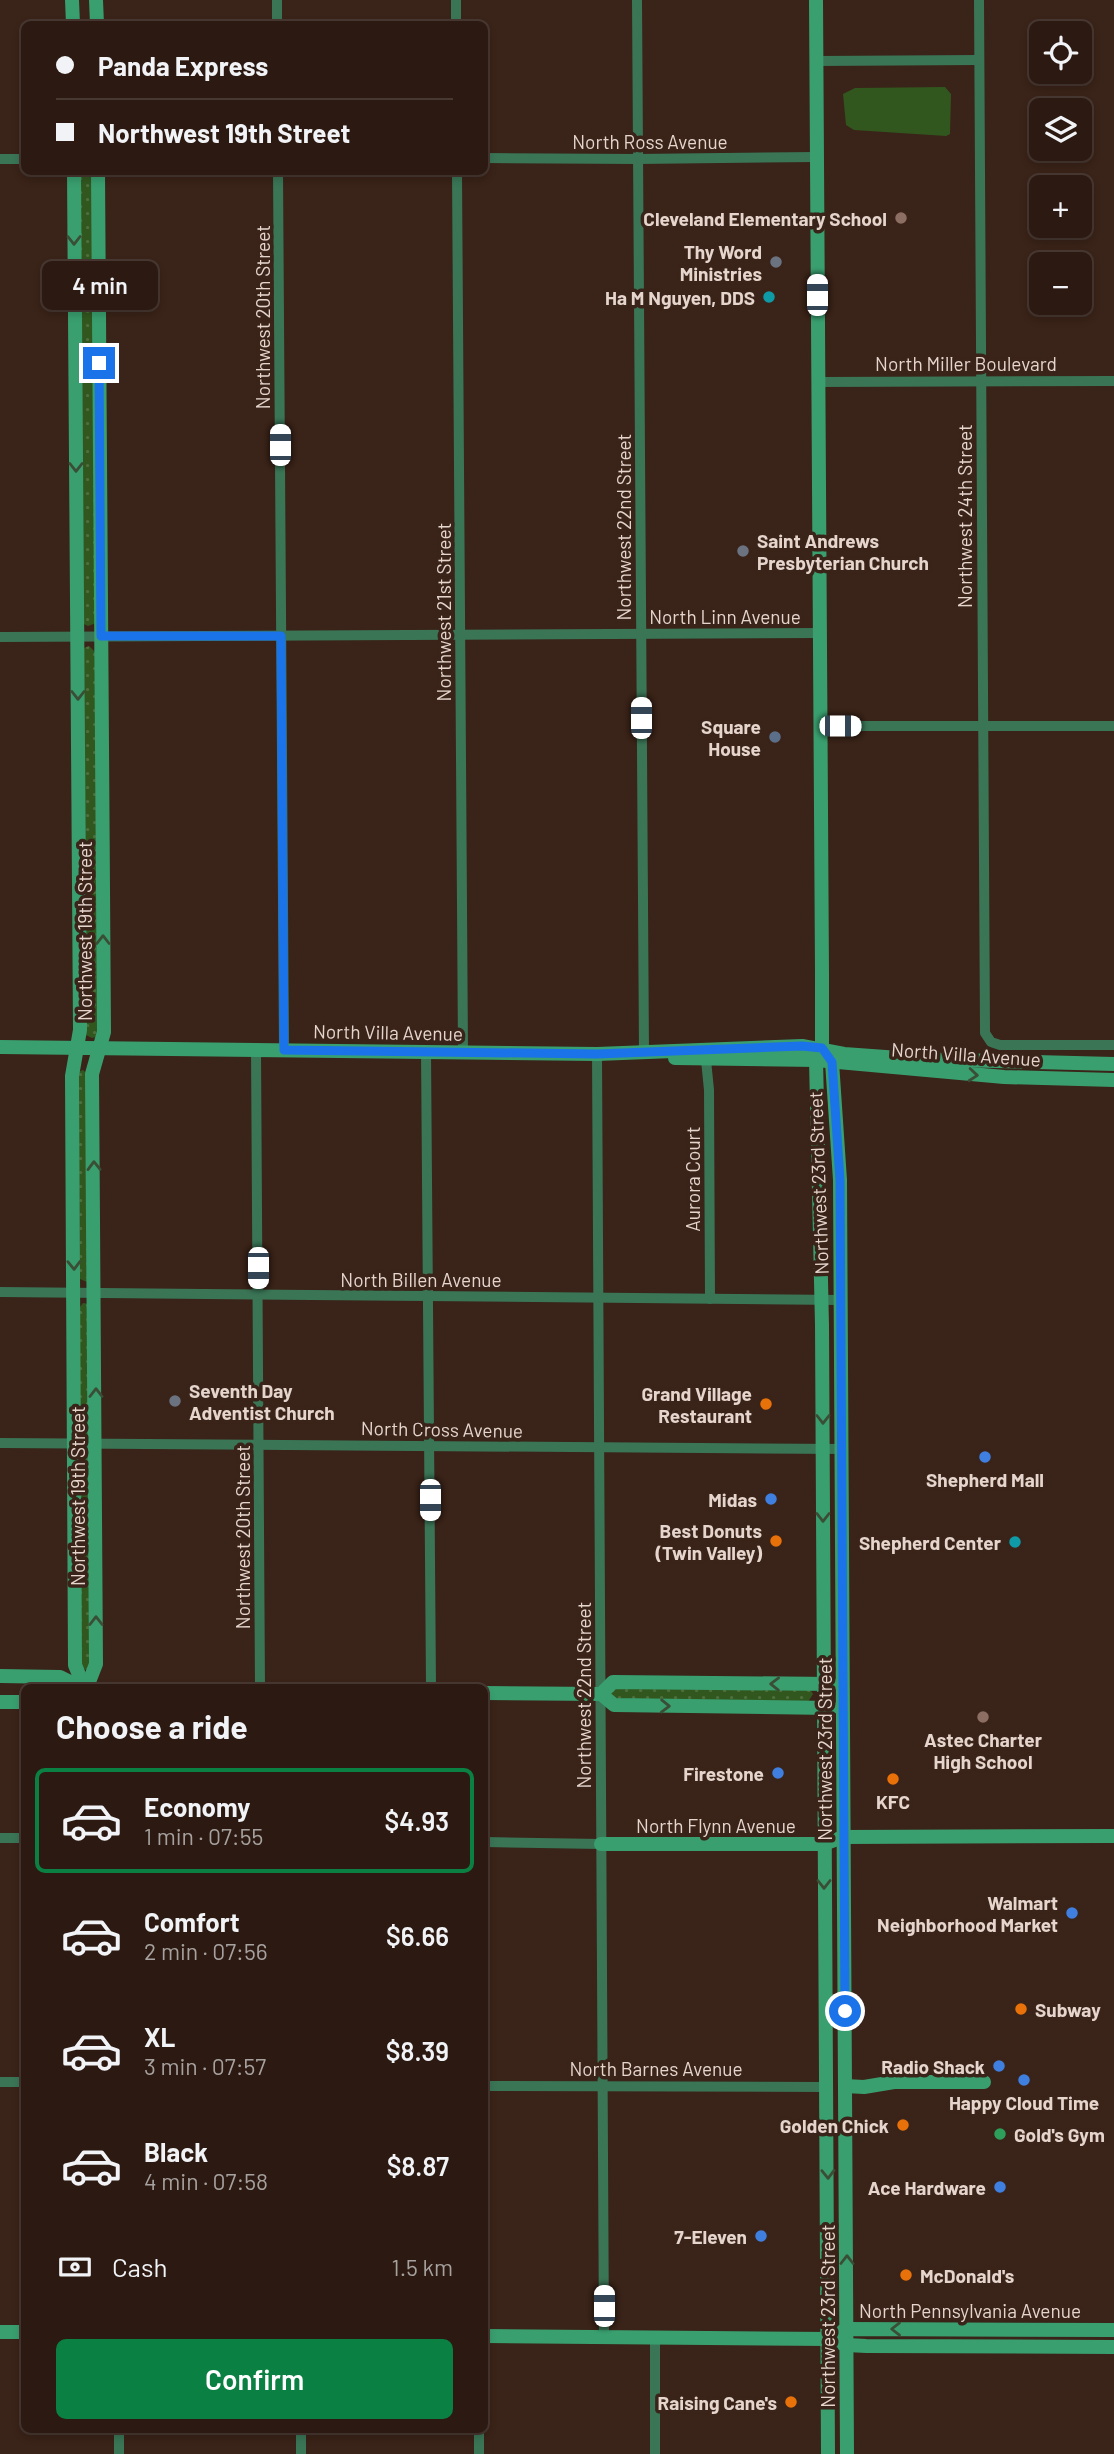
<!DOCTYPE html>
<html lang="en">
<head>
<meta charset="utf-8">
<style>
	body { margin:0; font-family:Barlow,sans-serif; background:#34231b; color:#f1f3f6; height:100vh; display:flex; flex-direction:column; font-size:26px; white-space:nowrap }
	* { box-sizing:border-box; margin:0 }
	p { font-size:23px; color:#a6a19f }
	.icon { flex:none; width:38px; height:38px; fill:none; stroke:currentColor; stroke-width:2; stroke-linecap:round; stroke-linejoin:round }
	.map { position:relative; flex:1; overflow:hidden }
	.drawer { position:absolute; left:21px; top:1684px; width:467px; height:749px; display:flex; flex-direction:column; background:#2c1a12; border-radius:10px; box-shadow:0 4px 10px #0003,0 0 0 2px #483832 }
	.drawer>* { flex:none }
	.banner { position:absolute; left:21px; top:21px; width:467px; height:154px; border-radius:10px; box-shadow:0 4px 10px #0003,0 0 0 2px #483832; display:grid; align-content:center; height:154px; padding:0 35px; background:#2c1a12 }
	.buttons { position:absolute; left:1029px; top:21px; display:grid; gap:14px }
	.buttons a { display:grid; place-items:center; width:63px; height:63px; border-radius:10px; background:#2c1a12; box-shadow:0 4px 10px #0003,0 0 0 2px #483832; font-size:35px }
	.end { position:absolute; width:32px; height:32px; margin:-16px; border:9px solid #1a73e8; background:#fff; box-shadow:0 0 0 4px #fff }
	.from { border-radius:50% }
	.bubble { position:absolute; height:49px; border-radius:10px; background:#2c1a12; box-shadow:0 4px 10px #0003,0 0 0 2px #483832; font-size:23px; font-weight:600; line-height:49px; text-align:center }
	.car { position:absolute; width:21px; height:42px; margin:-21px -10px; border-radius:9px; box-shadow:0 0 5px 2px #0007; background:linear-gradient(#fff 24%,#345 0 40%,#fff 0 76%,#345 0 86%,#fff 0) }
	.banner b { display:flex; align-items:center; gap:24px; height:66px; font-size:26px }
	.banner b+b { border-top:2px solid #483832 }
	.banner i { width:18px; height:18px; background:#f1f3f6 }
	ul { padding:0; list-style:none }
	li { display:flex; align-items:center; gap:21px; height:105px; margin:0 14px 10px; padding:0 21px; border:4px solid transparent; border-radius:10px }
	li div { flex:1 }
	li b { display:block; font-size:26px }
	li em { font-style:normal; font-weight:600 }
	li.current { border-color:#0b8043 }
	li>.icon { width:63px; height:63px; stroke-width:1.5 }
	h2 { padding:0 35px; font-size:32px; line-height:84px }
	.pay { display:flex; align-items:center; gap:18px; height:77px; padding:0 35px; font-size:26px }
	.pay p { margin-inline-start:auto }
	.primary-button { display:flex; gap:14px; margin-top:auto; padding:14px 35px }
	.primary-button a { flex:1; height:80px; border-radius:10px; background:#0b8043; color:#fff; font-size:28px; font-weight:600; line-height:80px; text-align:center }
	.map>svg:first-child { display:block }
</style>
</head>
<body>
<div class="map">
<svg width="1114" height="2454" viewBox="0 0 1114 2454">
	<defs>
		<pattern id="grass-dots" width="8" height="8" patternUnits="userSpaceOnUse" patternTransform="scale(1.75)"><rect width="8" height="8" fill="#31571f"/><path d="M2 2h.1M6 6h.1" fill="none" stroke="#4f6e3e" stroke-width="1.8" stroke-linecap="round"/></pattern>
	</defs>
	<rect width="100%" height="100%" fill="#3a2318"/>
	<!-- grass -->
	<g fill="url(#grass-dots)">
		<polygon points="80,172 92,172 96,623 88,626 82,623"/>
		<polygon points="89,646 96,653 99,1031 96,1037 92,1038 86,1035 84,648"/>
		<polygon points="83,1070 87,1074 87,1282 80,1279 78,1072"/>
		<polygon points="83,1303 89,1304 89,1435 86,1436 80,1432 80,1307"/>
		<polygon points="83,1452 89,1453 91,1665 86,1670 81,1667 80,1456"/>
		<polygon points="609,1686 810,1689 813,1694 808,1702 609,1700"/>
	</g>
	<!-- pitch -->
	<polygon fill="#31571f" points="945,87 951,94 950,134 946,136 854,130 846,125 843,94 855,88"/>
	<g fill="none" stroke-linecap="round" stroke-linejoin="round">
		<!-- street -->
		<g stroke="#3a7556" stroke-width="10">
			<polyline points="277,0 277,24"/>
			<polyline points="456,0 456,24"/>
			<polyline points="637,0 644,1053"/>
			<polyline points="979,0 985,1033 991,1042 1000,1045 1114,1045"/>
			<polyline points="816,61 979,60"/>
			<polyline points="485,158 638,159 816,157"/>
			<polyline points="0,159 24,159"/>
			<polyline points="278,172 284,1050"/>
			<polyline points="457,172 463,1052"/>
			<polyline points="818,382 1114,381"/>
			<polyline points="0,637 820,633"/>
			<polyline points="820,726 1114,726"/>
			<polyline points="256,1050 260,1687"/>
			<polyline points="426,1052 431,1687"/>
			<polyline points="597,1054 604,2337"/>
			<polyline points="706,1060 709,1090 710,1299"/>
			<polyline points="0,1292 841,1300"/>
			<polyline points="0,1443 843,1449"/>
			<polyline points="0,1838 24,1838"/>
			<polyline points="485,1842 601,1844"/>
			<polyline points="0,2082 24,2082"/>
			<polyline points="485,2086 826,2087"/>
			<polyline points="655,2337 655,2454"/>
			<polyline points="119,2429 119,2454"/>
			<polyline points="301,2429 301,2454"/>
			<polyline points="479,2429 479,2454"/>
		</g>
		<!-- secondary -->
		<g stroke="#399f6f" stroke-width="14">
			<polyline points="72,0 73,24"/>
			<polyline points="96,0 97,24"/>
			<polyline points="816,0 822,972 822,1048 816,1060 822,1325 828,2454"/>
			<polyline points="74,172 80,1030 72,1076 75,1665 84,1687"/>
			<polyline points="0,1047 597,1054 802,1046 844,1054 913,1059 1114,1064"/>
			<polyline points="822,1048 832,1062 840,1180 847,2454"/>
			<polyline points="675,1058 816,1060 1004,1077 1114,1080"/>
			<polyline points="0,1676 60,1677 80,1687"/>
			<polyline points="87,1687 96,1664 92,1074 104,1032 98,172"/>
			<polyline points="485,1693 601,1694 614,1705 831,1708"/>
			<polyline points="601,1694 613,1682 831,1684"/>
			<polyline points="0,1702 24,1702"/>
			<polyline points="601,1844 824,1844 843,1837 1114,1836"/>
			<polyline points="845,2086 864,2087 894,2082 984,2082"/>
			<polyline points="0,2332 24,2332"/>
			<polyline points="839,2333 847,2329 1114,2330"/>
			<polyline points="485,2336 829,2339 847,2345 866,2346 1114,2347"/>
		</g>
	</g>
	<!-- one-way arrows -->
	<defs><path id="oneway-chevron" d="M-2-3.5L2.5 0L-2 3.5" fill="none" stroke-width="1.6" stroke-linecap="round" stroke-linejoin="round" transform="scale(1.75)"/></defs>
	<g stroke="#3a4e36">
		<use href="#oneway-chevron" transform="translate(74 240) rotate(90)"/>
		<use href="#oneway-chevron" transform="translate(76 467) rotate(90)"/>
		<use href="#oneway-chevron" transform="translate(78 695) rotate(90)"/>
		<use href="#oneway-chevron" transform="translate(103 940) rotate(-90)"/>
		<use href="#oneway-chevron" transform="translate(973 1075) rotate(5)"/>
		<use href="#oneway-chevron" transform="translate(94 1166) rotate(-91)"/>
		<use href="#oneway-chevron" transform="translate(74 1265) rotate(89)"/>
		<use href="#oneway-chevron" transform="translate(96 1393) rotate(-90)"/>
		<use href="#oneway-chevron" transform="translate(823 1419) rotate(90)"/>
		<use href="#oneway-chevron" transform="translate(823 1517) rotate(90)"/>
		<use href="#oneway-chevron" transform="translate(96 1621) rotate(-90)"/>
		<use href="#oneway-chevron" transform="translate(775 1684) rotate(-179)"/>
		<use href="#oneway-chevron" transform="translate(665 1706) rotate(1)"/>
		<use href="#oneway-chevron" transform="translate(824 1884) rotate(90)"/>
		<use href="#oneway-chevron" transform="translate(828 2174) rotate(89)"/>
		<use href="#oneway-chevron" transform="translate(847 2260) rotate(-90)"/>
		<use href="#oneway-chevron" transform="translate(896 2329) rotate(180)"/>
	</g>
	<g fill="none" stroke-linecap="round" stroke-linejoin="round">
		<!-- route -->
		<polyline stroke="#1a73e8" stroke-width="9" points="99,363 101,636 281,636 284,1050 597,1054 802,1046 822,1048 832,1062 840,1180 845,2011"/>
	</g>
	<!-- markers -->
	<g fill="#8d6e63" stroke="#3a2318" stroke-width="2.5">
		<circle cx="901" cy="218" r="7"/>
		<circle cx="983" cy="1717" r="7"/>
	</g>
	<g fill="#6b7280" stroke="#3a2318" stroke-width="2.5">
		<circle cx="776" cy="262" r="7"/>
		<circle cx="743" cy="551" r="7"/>
		<circle cx="175" cy="1401" r="7"/>
	</g>
	<g fill="#0f9aa8" stroke="#3a2318" stroke-width="2.5">
		<circle cx="769" cy="297" r="7"/>
		<circle cx="1015" cy="1542" r="7"/>
	</g>
	<circle fill="#5c6f8a" stroke="#3a2318" stroke-width="2.5" cx="775" cy="737" r="7"/>
	<g fill="#e8710a" stroke="#3a2318" stroke-width="2.5">
		<circle cx="766" cy="1404" r="7"/>
		<circle cx="776" cy="1541" r="7"/>
		<circle cx="893" cy="1779" r="7"/>
		<circle cx="1021" cy="2009" r="7"/>
		<circle cx="903" cy="2125" r="7"/>
		<circle cx="906" cy="2275" r="7"/>
		<circle cx="791" cy="2402" r="7"/>
	</g>
	<g fill="#3f7fe0" stroke="#3a2318" stroke-width="2.5">
		<circle cx="985" cy="1457" r="7"/>
		<circle cx="771" cy="1499" r="7"/>
		<circle cx="778" cy="1773" r="7"/>
		<circle cx="1072" cy="1913" r="7"/>
		<circle cx="999" cy="2066" r="7"/>
		<circle cx="1024" cy="2080" r="7"/>
		<circle cx="1000" cy="2187" r="7"/>
		<circle cx="761" cy="2236" r="7"/>
	</g>
	<circle fill="#2e9e5b" stroke="#3a2318" stroke-width="2.5" cx="1000" cy="2134" r="7"/>
	<g text-anchor="middle" dominant-baseline="central" stroke-width="7" stroke-linejoin="round" paint-order="stroke">
		<!-- street labels -->
		<g font-size="19" fill="#e5d5cd" stroke="#3a2318">
			<text x="650" y="141">North Ross Avenue</text>
			<text transform="translate(262 317) rotate(-90)">Northwest 20th Street</text>
			<text x="966" y="363">North Miller Boulevard</text>
			<text transform="translate(964 516) rotate(-90)">Northwest 24th Street</text>
			<text transform="translate(623 527) rotate(-90)">Northwest 22nd Street</text>
			<text transform="translate(443 612) rotate(-90)">Northwest 21st Street</text>
			<text x="725" y="616">North Linn Avenue</text>
			<text transform="translate(84 931) rotate(-90)">Northwest 19th Street</text>
			<text transform="translate(388 1032) rotate(1)">North Villa Avenue</text>
			<text transform="translate(966 1054) rotate(4)">North Villa Avenue</text>
			<text transform="translate(692 1179) rotate(-90)">Aurora Court</text>
			<text transform="translate(818 1183) rotate(-92)">Northwest 23rd Street</text>
			<text x="421" y="1279">North Billen Avenue</text>
			<text transform="translate(442 1429) rotate(1)">North Cross Avenue</text>
			<text transform="translate(77 1496) rotate(-90)">Northwest 19th Street</text>
			<text transform="translate(242 1537) rotate(-90)">Northwest 20th Street</text>
			<text transform="translate(583 1695) rotate(-90)">Northwest 22nd Street</text>
			<text transform="translate(824 1749) rotate(-90)">Northwest 23rd Street</text>
			<text x="716" y="1825">North Flynn Avenue</text>
			<text x="656" y="2068">North Barnes Avenue</text>
			<text x="970" y="2310">North Pennsylvania Avenue</text>
			<text transform="translate(827 2316) rotate(-90)">Northwest 23rd Street</text>
		</g>
		<!-- poi labels -->
		<g font-size="19" font-weight="bold" fill="#e5d5cd" stroke="#3a2318" text-anchor="end">
			<text x="887" y="218">Cleveland Elementary School</text>
			<text x="762" y="251">Thy Word<tspan x="762" dy="22">Ministries</tspan></text>
			<text x="755" y="297">Ha M Nguyen, DDS</text>
			<text x="757" y="540" text-anchor="start">Saint Andrews<tspan x="757" dy="22">Presbyterian Church</tspan></text>
			<text x="761" y="726">Square<tspan x="761" dy="22">House</tspan></text>
			<text x="189" y="1390" text-anchor="start">Seventh Day<tspan x="189" dy="22">Adventist Church</tspan></text>
			<text x="752" y="1393">Grand Village<tspan x="752" dy="22">Restaurant</tspan></text>
			<text x="985" y="1479" text-anchor="middle">Shepherd Mall</text>
			<text x="757" y="1499">Midas</text>
			<text x="762" y="1530">Best Donuts<tspan x="762" dy="22">(Twin Valley)</tspan></text>
			<text x="1001" y="1542">Shepherd Center</text>
			<text x="983" y="1739" text-anchor="middle">Astec Charter<tspan x="983" dy="22">High School</tspan></text>
			<text x="764" y="1773">Firestone</text>
			<text x="893" y="1801" text-anchor="middle">KFC</text>
			<text x="1058" y="1902">Walmart<tspan x="1058" dy="22">Neighborhood Market</tspan></text>
			<text x="1035" y="2009" text-anchor="start">Subway</text>
			<text x="985" y="2066">Radio Shack</text>
			<text x="1024" y="2102" text-anchor="middle">Happy Cloud Time</text>
			<text x="889" y="2125">Golden Chick</text>
			<text x="1014" y="2134" text-anchor="start">Gold's Gym</text>
			<text x="986" y="2187">Ace Hardware</text>
			<text x="747" y="2236">7-Eleven</text>
			<text x="920" y="2275" text-anchor="start">McDonald's</text>
			<text x="777" y="2402">Raising Cane's</text>
		</g>
	</g>
</svg>
<div class="buttons">
<a><svg class="icon" aria-label="locate" viewBox="0 0 24 24"><circle cx="12" cy="12" r="6"/><path d="M12 2v4M12 18v4M2 12h4M18 12h4"/></svg></a>
<a><svg class="icon" aria-label="layers" viewBox="0 0 24 24"><path d="M12 4l9 5-9 5-9-5zM3 14l9 5 9-5"/></svg></a>
<a>+</a>
<a>−</a>
</div>
<i class="end from" style="left:845px;top:2011px"></i>
<i class="end" style="left:99px;top:363px"></i>
<div class="bubble" style="left:42px;top:261px;width:116px">4 min</div>
<i class="car" style="left:817px;top:295px;rotate:0deg"></i>
<i class="car" style="left:280px;top:445px;rotate:0deg"></i>
<i class="car" style="left:641px;top:718px;rotate:0deg"></i>
<i class="car" style="left:840px;top:726px;rotate:90deg"></i>
<i class="car" style="left:258px;top:1268px;rotate:180deg"></i>
<i class="car" style="left:430px;top:1500px;rotate:180deg"></i>
<i class="car" style="left:604px;top:2306px;rotate:0deg"></i>
<div class="banner">
<b><i class="from"></i>Panda Express</b>
<b><i></i>Northwest 19th Street</b>
</div>
<section class="drawer">
<h2>Choose a ride</h2>
<ul>
<li class="current"><svg class="icon" aria-label="car" viewBox="0 0 24 24"><path d="M5 17H2v-5l4-1 3-4h7l3 4 3 1v5h-3M9 17h6M6 11h13"/><circle cx="7" cy="17" r="2"/><circle cx="17" cy="17" r="2"/></svg><div><b>Economy</b><p>1 min · 07:55</p></div><em>$4.93</em></li>
<li><svg class="icon" aria-label="car" viewBox="0 0 24 24"><path d="M5 17H2v-5l4-1 3-4h7l3 4 3 1v5h-3M9 17h6M6 11h13"/><circle cx="7" cy="17" r="2"/><circle cx="17" cy="17" r="2"/></svg><div><b>Comfort</b><p>2 min · 07:56</p></div><em>$6.66</em></li>
<li><svg class="icon" aria-label="car" viewBox="0 0 24 24"><path d="M5 17H2v-5l4-1 3-4h7l3 4 3 1v5h-3M9 17h6M6 11h13"/><circle cx="7" cy="17" r="2"/><circle cx="17" cy="17" r="2"/></svg><div><b>XL</b><p>3 min · 07:57</p></div><em>$8.39</em></li>
<li><svg class="icon" aria-label="car" viewBox="0 0 24 24"><path d="M5 17H2v-5l4-1 3-4h7l3 4 3 1v5h-3M9 17h6M6 11h13"/><circle cx="7" cy="17" r="2"/><circle cx="17" cy="17" r="2"/></svg><div><b>Black</b><p>4 min · 07:58</p></div><em>$8.87</em></li>
</ul>
<div class="pay"><svg class="icon" aria-label="cash" viewBox="0 0 24 24"><path d="M3 7h18v10H3z"/><circle cx="12" cy="12" r="2"/></svg>Cash<p>1.5 km</p></div>
<div class="primary-button"><a>Confirm</a></div>
</section>
</div>
</body>
</html>
